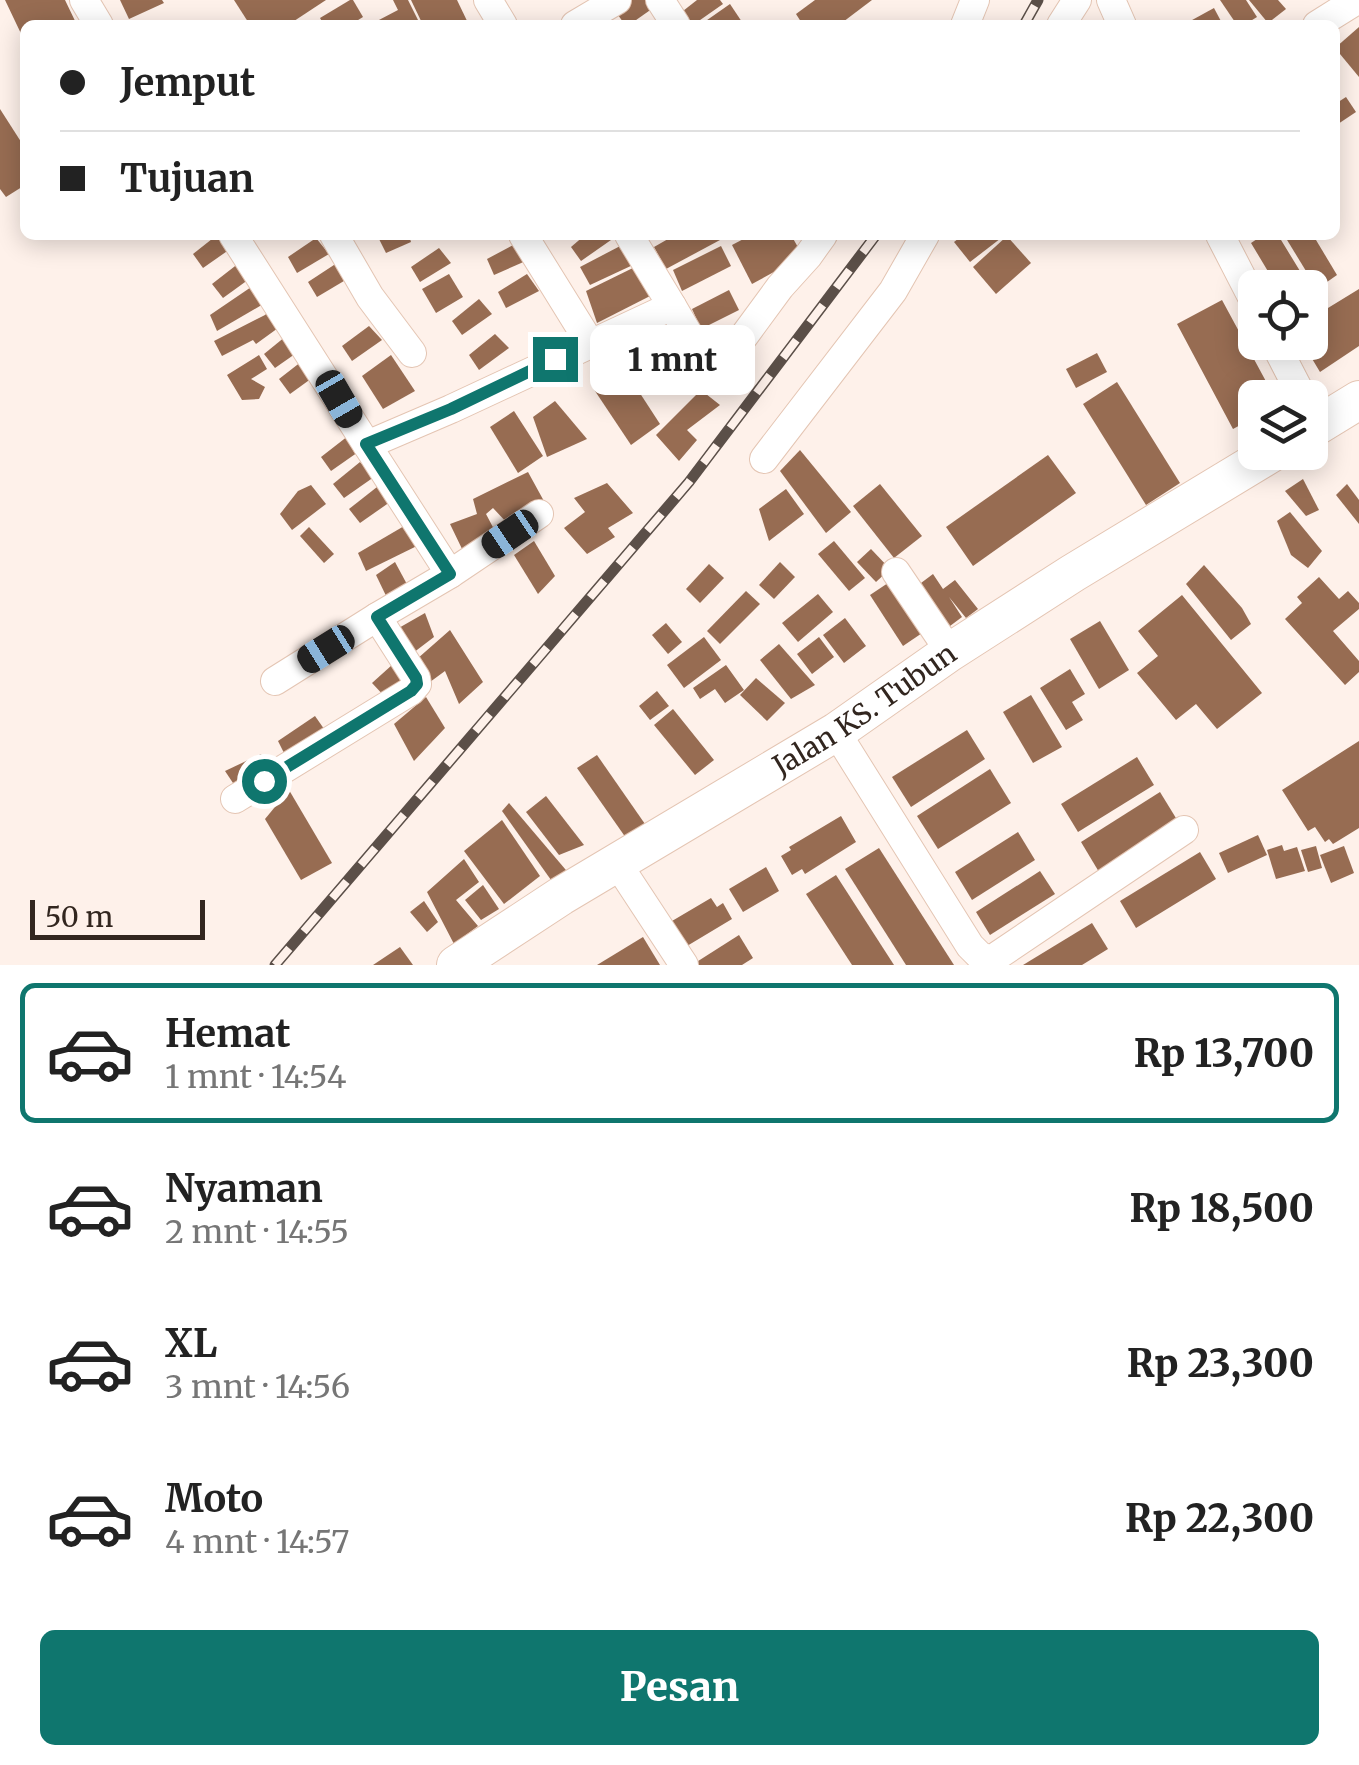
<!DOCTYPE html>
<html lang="id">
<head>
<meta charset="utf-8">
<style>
	body { margin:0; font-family:Merriweather,serif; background:#f2f2f2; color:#222; height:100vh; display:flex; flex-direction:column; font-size:38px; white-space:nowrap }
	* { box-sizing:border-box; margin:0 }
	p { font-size:32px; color:#767676 }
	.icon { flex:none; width:55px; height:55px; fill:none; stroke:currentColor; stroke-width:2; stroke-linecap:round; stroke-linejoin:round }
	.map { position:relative; height:965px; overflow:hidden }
	.drawer { display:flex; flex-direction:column; background:#fff; flex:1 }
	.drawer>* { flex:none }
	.guide { position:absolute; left:20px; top:20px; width:1320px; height:220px; border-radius:15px; box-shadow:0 5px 25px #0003; display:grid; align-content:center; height:220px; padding:0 40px; background:#fff }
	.controls { position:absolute; left:1238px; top:270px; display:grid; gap:20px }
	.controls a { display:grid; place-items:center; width:90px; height:90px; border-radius:15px; background:#fff; box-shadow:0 5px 25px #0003; font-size:50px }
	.scale { position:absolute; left:30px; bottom:25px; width:175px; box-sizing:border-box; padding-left:10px; border:5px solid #32261f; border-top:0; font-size:28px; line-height:35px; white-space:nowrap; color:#32261f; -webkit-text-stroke:8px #fef1ea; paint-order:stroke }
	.end { position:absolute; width:45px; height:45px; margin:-22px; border:12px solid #0f766e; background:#fff; box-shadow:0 0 0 5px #fff }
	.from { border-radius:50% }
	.bubble { position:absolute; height:70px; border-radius:15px; background:#fff; box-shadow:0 5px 25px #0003; font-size:32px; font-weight:800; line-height:70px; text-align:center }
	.car { position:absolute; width:30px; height:60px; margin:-30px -15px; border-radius:12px; box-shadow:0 0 8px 2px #0007; background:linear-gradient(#222 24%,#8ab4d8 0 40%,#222 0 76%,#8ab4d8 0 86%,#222 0) }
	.guide b { display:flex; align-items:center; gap:35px; height:95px; font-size:38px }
	.guide b+b { border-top:2px solid #e0e0e0 }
	.guide i { width:25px; height:25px; background:#222 }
	ul { padding:18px 0 0; list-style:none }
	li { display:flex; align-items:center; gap:30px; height:140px; margin:0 20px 15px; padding:0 20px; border:5px solid transparent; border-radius:15px }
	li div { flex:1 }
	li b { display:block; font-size:38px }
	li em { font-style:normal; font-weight:800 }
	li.current { border-color:#0f766e }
	li>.icon { width:90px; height:90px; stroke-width:1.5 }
	.button { display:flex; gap:20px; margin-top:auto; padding:20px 40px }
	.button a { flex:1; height:115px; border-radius:15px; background:#0f766e; color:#fff; font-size:40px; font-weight:800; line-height:115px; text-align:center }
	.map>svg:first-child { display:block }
</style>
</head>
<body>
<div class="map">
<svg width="1359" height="965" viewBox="0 0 1359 965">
	<rect width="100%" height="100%" fill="#fef1ea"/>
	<!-- building -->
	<g fill="#976c52">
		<polygon points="5,0 65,0 77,25 25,25 25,42"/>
		<polygon points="120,0 162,0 164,3 129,19"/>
		<polygon points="234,0 326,0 288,25 250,25"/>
		<polygon points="350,0 353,0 363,17 350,25 324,25 320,18"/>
		<polygon points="393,0 408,0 419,22 413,25 379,25 377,21 398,10"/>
		<polygon points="411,0 457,0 469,25 423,25"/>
		<polygon points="632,0 651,0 656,6 629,25 625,25 616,12"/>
		<polygon points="697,0 720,0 723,4 693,25 683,11"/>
		<polygon points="815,0 872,0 839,25 803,25 796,14"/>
		<polygon points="1220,0 1246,0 1257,17 1244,25 1237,25"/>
		<polygon points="1249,0 1278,0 1286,9 1268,23"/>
		<polygon points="730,4 742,22 737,25 700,25"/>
		<polygon points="1214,8 1223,25 1183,25"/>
		<polygon points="1359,27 1359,77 1335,48"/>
		<polygon points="1346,97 1356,112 1335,126 1335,104"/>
		<polygon points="0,109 25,148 25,185 6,197 0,189"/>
		<polygon points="217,235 222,235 233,247 203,268 193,254"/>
		<polygon points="377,235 409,235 411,242 386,253"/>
		<polygon points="585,235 607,235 611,240 581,261 571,247"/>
		<polygon points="675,235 717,235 720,240 666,269 654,247"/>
		<polygon points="751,235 791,235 803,256 752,284 732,245"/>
		<polygon points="963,235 1005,235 970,262 954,242"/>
		<polygon points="1263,235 1278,235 1314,294 1310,297 1310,288 1278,288 1251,243"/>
		<polygon points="1284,235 1313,235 1337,275 1317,289"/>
		<polygon points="1007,236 1031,263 996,294 973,267"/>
		<polygon points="316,238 329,254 297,273 288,257"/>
		<polygon points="517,243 528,260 494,275 487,259"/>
		<polygon points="624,244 635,264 590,285 580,267"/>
		<polygon points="721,246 731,266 682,291 673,270"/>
		<polygon points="439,248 451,263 420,282 411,267"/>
		<polygon points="239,263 252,277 223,298 212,284"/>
		<polygon points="337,263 349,278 317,297 308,282"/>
		<polygon points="641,264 654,294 597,323 586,291"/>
		<polygon points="449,274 463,297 436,313 422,289"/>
		<polygon points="527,274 539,291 506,308 498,292"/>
		<polygon points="257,283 265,303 217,331 210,315"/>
		<polygon points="1359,289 1359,346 1320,372 1302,342 1310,342 1310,319"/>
		<polygon points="729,290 739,310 701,329 692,309"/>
		<polygon points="479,299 492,314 462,335 452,321"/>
		<polygon points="1222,300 1275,398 1255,398 1255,417 1233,429 1177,324"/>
		<polygon points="272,308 285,323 256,344 253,340 222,356 214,341 265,315"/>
		<polygon points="369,326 382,340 352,361 342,346"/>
		<polygon points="291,332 305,347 275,368 264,354"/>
		<polygon points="495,334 509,348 479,370 469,355"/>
		<polygon points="1097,353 1107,372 1076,388 1066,369"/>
		<polygon points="259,355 267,369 251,379 265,387 259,399 242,400 227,375"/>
		<polygon points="391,355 415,391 383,409 362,376"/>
		<polygon points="306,358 319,373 290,394 279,379"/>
		<polygon points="621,364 660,424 631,445 591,385"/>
		<polygon points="1117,382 1180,483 1146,505 1083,404"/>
		<polygon points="701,390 720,405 687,430 697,440 679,461 656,435"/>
		<polygon points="555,401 587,439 547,457 533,417"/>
		<polygon points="514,411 543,456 518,473 490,427"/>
		<polygon points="348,436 361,450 331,471 321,457"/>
		<polygon points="800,450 851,512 826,533 780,471"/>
		<polygon points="1048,455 1076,493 973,566 946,527"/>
		<polygon points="360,462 374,477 344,498 333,484"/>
		<polygon points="528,472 545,503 509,525 493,508 486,514 496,533 464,553 450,524 477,514 473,499"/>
		<polygon points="1303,479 1319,510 1306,516 1285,491"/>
		<polygon points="607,483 633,513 608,528 615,537 587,554 564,528 585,512 574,498"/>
		<polygon points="880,484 922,536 894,558 853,506"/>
		<polygon points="1347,484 1359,500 1359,524 1336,495"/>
		<polygon points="311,485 326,504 292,530 280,514 298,491"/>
		<polygon points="377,487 390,502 360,523 349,509"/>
		<polygon points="786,489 804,514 769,541 759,509"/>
		<polygon points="1290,512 1322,551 1308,568 1291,555 1277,521"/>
		<polygon points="411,522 425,542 366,571 358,553"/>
		<polygon points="309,527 334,554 324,563 300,536"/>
		<polygon points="534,541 555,576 538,594 514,555"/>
		<polygon points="834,541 865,578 849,591 818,554"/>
		<polygon points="871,549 890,569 876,582 857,562"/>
		<polygon points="395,562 409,588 389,602 376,575"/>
		<polygon points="780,562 795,577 774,599 759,585"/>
		<polygon points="709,564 724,578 700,603 686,589"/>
		<polygon points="1204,565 1242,608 1251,624 1231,640 1186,584"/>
		<polygon points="933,574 943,589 955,580 978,609 966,618 949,597 962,617 946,629 917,586"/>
		<polygon points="897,577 931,627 903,646 870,595"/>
		<polygon points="1319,577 1339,599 1348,591 1359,603 1359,609 1333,631 1359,661 1359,672 1345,685 1285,619 1302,603 1297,597"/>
		<polygon points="746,591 760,604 720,644 707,631"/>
		<polygon points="818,594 833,612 798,642 782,623"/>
		<polygon points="1182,595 1262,693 1217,729 1196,704 1176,720 1137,673 1158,656 1138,631"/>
		<polygon points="425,613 434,637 413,653 397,629"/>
		<polygon points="845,618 866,646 844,663 823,635"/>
		<polygon points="1100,621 1129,670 1099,689 1070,639"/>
		<polygon points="666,623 682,642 668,654 652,635"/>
		<polygon points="450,630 483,682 459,704 445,671 430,682 417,659"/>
		<polygon points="704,637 721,660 684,688 667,665"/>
		<polygon points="819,637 834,657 812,674 797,654"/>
		<polygon points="779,644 815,685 791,699 760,660"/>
		<polygon points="392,665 407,688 388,700 372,683"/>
		<polygon points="726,665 744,690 725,703 715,689 700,699 693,688"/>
		<polygon points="1070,669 1085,694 1072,702 1083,720 1066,730 1040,688"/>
		<polygon points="756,678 785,703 767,721 740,695"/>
		<polygon points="657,691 669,706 650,720 639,706"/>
		<polygon points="1031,695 1062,747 1033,763 1003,712"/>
		<polygon points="426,697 445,728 414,761 394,724"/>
		<polygon points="673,709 714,760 695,775 654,725"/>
		<polygon points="315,716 329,736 287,759 278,741"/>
		<polygon points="967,730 985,759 911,807 892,777"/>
		<polygon points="1359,741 1359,828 1333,844 1329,839 1325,842 1315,827 1308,831 1282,790"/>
		<polygon points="261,754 271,772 239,792 225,771"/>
		<polygon points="597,755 645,824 626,838 577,768"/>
		<polygon points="1137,757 1154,785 1078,832 1061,804"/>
		<polygon points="990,769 1011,803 938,849 917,816"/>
		<polygon points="289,790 332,863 301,880 265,819"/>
		<polygon points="1160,792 1179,823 1099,872 1081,842"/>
		<polygon points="546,796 584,845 559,855 526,812"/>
		<polygon points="509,803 571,876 556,887 502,811"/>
		<polygon points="841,816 856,842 805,874 802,869 792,875 781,856 791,850 789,847"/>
		<polygon points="502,820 540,876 504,904 464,851"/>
		<polygon points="1018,832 1035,860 972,900 955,872"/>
		<polygon points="1258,835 1267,855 1228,873 1219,853"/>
		<polygon points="1282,845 1284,851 1297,847 1305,871 1276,879 1267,850"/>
		<polygon points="1316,846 1322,868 1308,872 1301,850"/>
		<polygon points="1344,846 1354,873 1331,883 1320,855"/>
		<polygon points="879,848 954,965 906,965 845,869"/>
		<polygon points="1200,852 1216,879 1136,928 1120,901"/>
		<polygon points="464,859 479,882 456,900 478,926 454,944 427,892"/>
		<polygon points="766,867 779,891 743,912 729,889"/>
		<polygon points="1040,871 1055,894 990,935 976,912"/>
		<polygon points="836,875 894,965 852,965 806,894"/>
		<polygon points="483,885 499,909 481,920 465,900"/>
		<polygon points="711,898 717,907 723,903 732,919 687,946 672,921"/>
		<polygon points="424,901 438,922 427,932 410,912"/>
		<polygon points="1092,923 1108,949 1082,965 1023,965"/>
		<polygon points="739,935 753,958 742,965 697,965 695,963"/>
		<polygon points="643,937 660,965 597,965"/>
		<polygon points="400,947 413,965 373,965"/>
	</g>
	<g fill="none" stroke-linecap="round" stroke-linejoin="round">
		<!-- street casing -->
		<g stroke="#e4c5b3" stroke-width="30">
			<g id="street">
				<polyline points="84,0 99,25"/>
				<polyline points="488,0 503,25"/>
				<polyline points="660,0 676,25"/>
				<polyline points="1111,0 1122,25"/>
				<polyline points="575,25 617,0"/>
				<polyline points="965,25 975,0"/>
				<polyline points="1061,25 1077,0"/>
				<polyline points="1317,25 1357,0"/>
				<polyline points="233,235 367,445 451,409 672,306 629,235"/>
				<polyline points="334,235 370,297 412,353"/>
				<polyline points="523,235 590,343"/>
				<polyline points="1220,235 1255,303"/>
				<polyline points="672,306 705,362 714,369 722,366 780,287 808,256 823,235"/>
				<polyline points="1274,342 1303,398"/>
				<polyline points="764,459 893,291 925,235"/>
				<polyline points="896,572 950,652"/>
				<polyline points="450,574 539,514"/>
				<polyline points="275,681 377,617"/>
				<polyline points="836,732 970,946 980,956 991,960 1184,830"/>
				<polyline points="235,799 411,691 417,684 416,678 377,617 450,574 367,445"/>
				<polyline points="617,863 684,965"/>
			</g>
		</g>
		<!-- secondary casing -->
		<g stroke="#e4c5b3" stroke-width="40">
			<g id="secondary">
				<polyline points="1310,430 1359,400"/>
				<path id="s1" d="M456 965 561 896 836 732 950 652 1073 573 1273 452"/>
			</g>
		</g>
		<!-- street -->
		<use href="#street" stroke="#fff" stroke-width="28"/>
		<!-- secondary -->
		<use href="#secondary" stroke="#fff" stroke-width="38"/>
		<!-- rail casing -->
		<g stroke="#5b4f48" stroke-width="11">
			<g id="rail">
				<polyline points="1024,25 1038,0"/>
				<polyline points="275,965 689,482 876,235"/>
			</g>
		</g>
		<!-- rail -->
		<use href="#rail" stroke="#fef1ea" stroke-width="8" stroke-dasharray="22" stroke-linecap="butt"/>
	</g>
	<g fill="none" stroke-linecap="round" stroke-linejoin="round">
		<!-- route -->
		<polyline stroke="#0f766e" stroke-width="12" points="264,781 411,691 417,684 416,678 377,617 450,574 366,444 451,409 555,359"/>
	</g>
	<g text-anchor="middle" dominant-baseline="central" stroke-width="8" stroke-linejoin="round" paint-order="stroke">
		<!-- street labels -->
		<g font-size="28" fill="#32261f" stroke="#fef1ea">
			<text stroke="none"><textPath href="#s1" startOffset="482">Jalan KS. Tubun</textPath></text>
		</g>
	</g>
</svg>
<div class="controls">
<a><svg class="icon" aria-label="locate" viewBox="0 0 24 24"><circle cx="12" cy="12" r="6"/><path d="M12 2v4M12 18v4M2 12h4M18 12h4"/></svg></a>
<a><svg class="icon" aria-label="layers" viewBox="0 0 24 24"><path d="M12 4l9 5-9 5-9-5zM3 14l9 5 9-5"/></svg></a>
</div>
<div class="scale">50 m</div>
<i class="end from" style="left:264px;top:781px"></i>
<i class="end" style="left:555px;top:359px"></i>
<div class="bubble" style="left:590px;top:325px;width:165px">1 mnt</div>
<i class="car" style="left:339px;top:399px;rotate:150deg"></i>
<i class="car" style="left:510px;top:534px;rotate:236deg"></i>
<i class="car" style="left:326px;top:649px;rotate:238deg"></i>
<div class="guide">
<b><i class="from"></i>Jemput</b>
<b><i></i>Tujuan</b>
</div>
</div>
<section class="drawer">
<ul>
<li class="current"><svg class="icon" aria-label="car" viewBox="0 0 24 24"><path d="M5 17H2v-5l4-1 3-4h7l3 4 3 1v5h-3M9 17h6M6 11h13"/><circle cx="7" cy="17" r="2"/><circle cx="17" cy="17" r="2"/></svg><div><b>Hemat</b><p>1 mnt · 14:54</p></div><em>Rp 13,700</em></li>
<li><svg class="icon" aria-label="car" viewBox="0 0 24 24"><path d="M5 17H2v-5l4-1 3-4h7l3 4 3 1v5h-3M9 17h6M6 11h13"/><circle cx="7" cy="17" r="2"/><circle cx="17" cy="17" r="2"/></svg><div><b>Nyaman</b><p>2 mnt · 14:55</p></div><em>Rp 18,500</em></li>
<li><svg class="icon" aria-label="car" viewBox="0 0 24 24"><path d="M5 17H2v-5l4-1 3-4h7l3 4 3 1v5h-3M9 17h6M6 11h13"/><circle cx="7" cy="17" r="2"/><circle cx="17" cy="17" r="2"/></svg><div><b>XL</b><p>3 mnt · 14:56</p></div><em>Rp 23,300</em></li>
<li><svg class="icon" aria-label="car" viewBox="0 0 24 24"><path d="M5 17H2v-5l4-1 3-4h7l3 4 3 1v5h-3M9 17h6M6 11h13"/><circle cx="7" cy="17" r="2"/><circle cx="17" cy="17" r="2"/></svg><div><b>Moto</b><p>4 mnt · 14:57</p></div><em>Rp 22,300</em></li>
</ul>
<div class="button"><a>Pesan</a></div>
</section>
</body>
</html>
